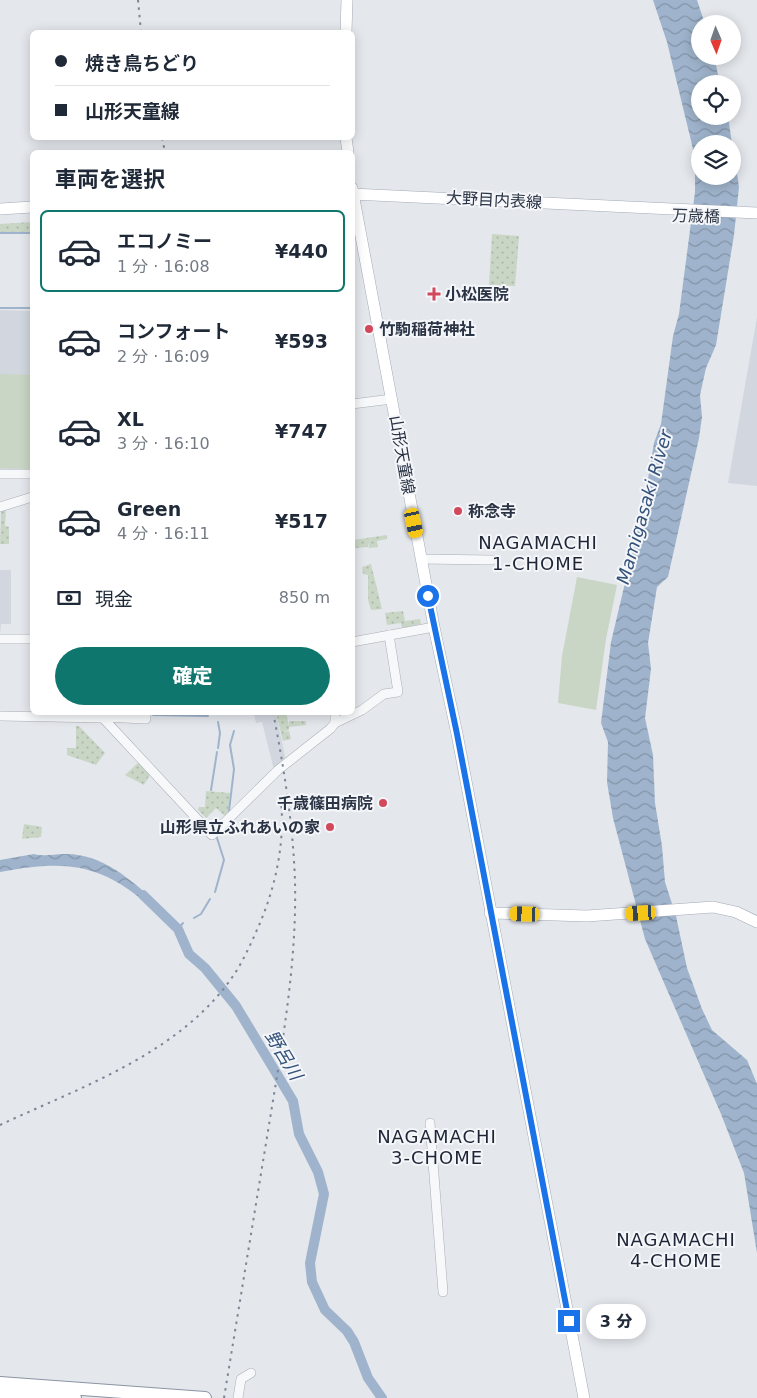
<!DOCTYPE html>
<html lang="ja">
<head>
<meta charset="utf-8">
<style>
	body { margin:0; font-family:"DejaVu Sans","Noto Sans JP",sans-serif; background:#f2f2f3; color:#1f2937; height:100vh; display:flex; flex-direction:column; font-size:19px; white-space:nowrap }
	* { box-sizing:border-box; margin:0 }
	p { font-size:16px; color:#747a83 }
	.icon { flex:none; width:28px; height:28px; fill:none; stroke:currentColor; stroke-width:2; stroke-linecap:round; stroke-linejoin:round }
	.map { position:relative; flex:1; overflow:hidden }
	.drawer { position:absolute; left:30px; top:150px; width:325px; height:565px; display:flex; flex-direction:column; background:#fff; border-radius:8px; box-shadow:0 2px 12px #0003 }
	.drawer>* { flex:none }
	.top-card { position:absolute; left:30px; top:30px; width:325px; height:110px; border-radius:8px; box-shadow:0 2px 12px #0003; display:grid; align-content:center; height:110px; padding:0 25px; background:#fff }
	.needle { width:32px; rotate:178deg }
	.tools { position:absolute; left:691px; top:15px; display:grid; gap:10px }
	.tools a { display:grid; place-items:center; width:50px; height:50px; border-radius:50%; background:#fff; box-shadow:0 2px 12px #0003; font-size:25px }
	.end { position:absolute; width:22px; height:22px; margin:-11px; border:6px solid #1a73e8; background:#fff; box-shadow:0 0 0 2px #fff }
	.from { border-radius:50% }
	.bubble { position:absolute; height:35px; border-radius:18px; background:#fff; box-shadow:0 2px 12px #0003; font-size:16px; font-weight:800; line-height:35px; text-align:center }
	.car { position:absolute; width:15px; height:30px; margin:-15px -8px; border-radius:6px; box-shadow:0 0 4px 1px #0007; background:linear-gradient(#f5c518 24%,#345 0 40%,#f5c518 0 76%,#345 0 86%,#f5c518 0) }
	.top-card b { display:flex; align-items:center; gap:18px; height:48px; font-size:19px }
	.top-card b+b { border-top:1px solid #e0e1e3 }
	.top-card i { width:12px; height:12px; background:#1f2937 }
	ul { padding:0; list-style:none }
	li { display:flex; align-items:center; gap:15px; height:82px; margin:0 10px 8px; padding:0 15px; border:2px solid transparent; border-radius:8px }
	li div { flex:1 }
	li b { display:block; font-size:19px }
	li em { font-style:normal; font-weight:800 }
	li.selected { border-color:#0f766e }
	li>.icon { width:45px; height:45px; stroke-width:1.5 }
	h2 { padding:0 25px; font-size:22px; line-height:60px }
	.pay { display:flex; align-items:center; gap:12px; height:55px; padding:0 25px; font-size:19px }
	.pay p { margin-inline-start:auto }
	.button { display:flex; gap:10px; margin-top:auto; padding:10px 25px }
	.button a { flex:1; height:58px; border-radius:30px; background:#0f766e; color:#fff; font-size:20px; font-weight:800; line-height:58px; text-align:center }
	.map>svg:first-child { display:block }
</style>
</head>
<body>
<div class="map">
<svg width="757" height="1398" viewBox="0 0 757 1398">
	<defs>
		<pattern id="green-dots" width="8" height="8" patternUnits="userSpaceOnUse" patternTransform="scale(1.25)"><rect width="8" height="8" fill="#c9d6c5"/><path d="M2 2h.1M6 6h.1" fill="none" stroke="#adb8ab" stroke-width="1.8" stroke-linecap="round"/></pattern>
		<pattern id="water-waves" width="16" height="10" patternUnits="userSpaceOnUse" patternTransform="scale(1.25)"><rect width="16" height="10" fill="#9fb4cc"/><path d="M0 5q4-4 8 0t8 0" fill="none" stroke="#8293a7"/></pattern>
	</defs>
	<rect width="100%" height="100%" fill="#e4e7ec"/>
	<!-- built -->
	<g fill="#d2d6de">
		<polygon points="32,307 32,470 0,469 0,310 32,311"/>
		<polygon points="757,317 757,486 728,483"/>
		<polygon points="0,570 11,570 11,624 1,624 0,634"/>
		<polygon points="254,713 276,713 286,761 274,770 262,722 256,723"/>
	</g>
	<!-- green -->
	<g fill="url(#green-dots)">
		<polygon points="32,222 32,232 0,232 0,224"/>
		<polygon points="492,234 519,236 515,286 489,285"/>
		<polygon points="4,510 6,510 5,526 9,527 9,544 0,544 1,512"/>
		<polygon points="387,535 387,539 377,541 378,547 369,548 368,542 368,547 353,548 353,540"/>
		<polygon points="371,564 382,609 371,610 368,600 368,575 363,574 362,567"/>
		<polygon points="403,611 405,621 420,619 421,624 402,628 401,623 387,625 385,613"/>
		<polygon points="276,713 286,713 289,726 289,721 306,721 306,725 289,727 289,730 282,732 289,731 291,739 283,741"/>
		<polygon points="76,726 79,726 105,753 96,765 67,755 67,748 76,748"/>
		<polygon points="140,761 151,773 144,785 125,775"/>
		<polygon points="206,791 230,793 228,813 225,816 216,808 206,818 198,810 199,807 205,807"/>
		<polygon points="24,824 42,827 41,837 22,839"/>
	</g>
	<!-- pitch -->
	<g fill="#c9d6c5">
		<polygon points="0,374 32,375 30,469 0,468"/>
		<polygon points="577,577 617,585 606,639 596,710 558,703 562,656"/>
	</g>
	<!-- water -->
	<g fill="url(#water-waves)">
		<polygon points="653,0 697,0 705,24 700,24 700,56 714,56 720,84 700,84 700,116 728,116 732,144 700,144 700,176 732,176 733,146 739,187 734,235 716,345 706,368 700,395 702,417 699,438 668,577 657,587 648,643 651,669 645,718 653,755 655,803 662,846 665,882 676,916 687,968 702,1009 712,1030 747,1060 757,1084 757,1253 744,1173 721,1114 645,939 613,818 607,782 608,742 601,723 611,642 644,503 654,443 661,424 673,336 679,314 695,192 695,157 667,42"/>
		<path d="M34 854C45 857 53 854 64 854 101 853 130 879 156 902L149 906C101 862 62 860 0 872V860Z"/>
	</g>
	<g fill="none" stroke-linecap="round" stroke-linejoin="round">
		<!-- stream -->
		<g stroke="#9fb4cc" stroke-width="2">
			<polyline points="0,233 32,233"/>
			<polyline points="0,308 31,308 32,240"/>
			<polyline points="153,715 208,716"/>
			<polyline points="218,722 220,733 218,748"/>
			<polyline points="211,790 217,752"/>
			<polyline points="229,811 234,769 230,745 234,731"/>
			<polyline points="215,892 224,860 217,838"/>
			<polyline points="194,918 201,914 210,899"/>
			<polyline points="178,929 183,923"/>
		</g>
		<!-- river -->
		<polyline stroke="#9fb4cc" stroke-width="10" points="143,895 178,929 189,954 205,968 236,1006 293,1101 299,1134 318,1172 324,1194 310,1263 312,1282 325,1310 347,1331 354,1342 368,1378 382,1398"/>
		<!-- minor casing -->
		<g stroke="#a9aeb7" stroke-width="10">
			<g id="minor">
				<polyline points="352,404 392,399"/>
				<polyline points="0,474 32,474"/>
				<polyline points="0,507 32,497"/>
				<polyline points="421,559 492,560"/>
				<polyline points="0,639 32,639"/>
				<polyline points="352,642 434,627"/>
				<polyline points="102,712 103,718 212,835 278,770 330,729 335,723 335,712"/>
				<polyline points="0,716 103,718"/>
				<polyline points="102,717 146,719 146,712"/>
				<polyline points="335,723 362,710 384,694 398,692 389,635"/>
				<polyline points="430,1123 443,1292"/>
				<polyline points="238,1398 241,1379 251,1373"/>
			</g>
		</g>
		<!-- major casing -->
		<g stroke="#a3abb8" stroke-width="12">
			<g id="major">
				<polyline points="346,32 347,0"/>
				<polyline points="346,138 348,152"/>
				<polyline points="352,188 434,627 457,734 584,1398"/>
				<polyline points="352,194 757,213"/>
				<polyline points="0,209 32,207"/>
				<polyline points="490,913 587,916 713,907 736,912 757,922"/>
			</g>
		</g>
		<!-- highway casing -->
		<g stroke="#8b94a3" stroke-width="14">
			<g id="highway">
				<polyline points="0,1383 205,1398"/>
				<polyline points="0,1392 75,1398"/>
			</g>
		</g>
		<!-- minor -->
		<use href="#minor" stroke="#f7f8fa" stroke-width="9"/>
		<!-- major -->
		<use href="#major" stroke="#fff" stroke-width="11"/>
		<!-- highway -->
		<use href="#highway" stroke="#fff" stroke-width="12"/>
		<!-- rail -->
		<g stroke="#7d8696" stroke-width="2" stroke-dasharray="2.5 5" stroke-linecap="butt">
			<polyline points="138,0 141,32"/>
			<polyline points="162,138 165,152"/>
			<path d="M0 1125C83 1086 185 1052 237 970 246 955 253 939 260 923 276 885 285 842 281 801"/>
			<path d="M224 1398C239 1307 254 1216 269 1125 282 1045 297 963 295 881 293 824 284 768 273 712"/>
		</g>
	</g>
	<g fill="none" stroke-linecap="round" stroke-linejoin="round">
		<!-- route -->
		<polyline stroke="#1a73e8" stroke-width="6" points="428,596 457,734 569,1321"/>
	</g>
	<!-- markers -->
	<g fill="#d1495b" stroke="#f4f6f9" stroke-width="2">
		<path d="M431.5 286.5h5v5h5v5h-5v5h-5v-5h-5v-5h5z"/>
		<circle cx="369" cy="329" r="5"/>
		<circle cx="458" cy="511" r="5"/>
		<circle cx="383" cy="803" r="5"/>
		<circle cx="330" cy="827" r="5"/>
	</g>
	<g text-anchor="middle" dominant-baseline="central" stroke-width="4" stroke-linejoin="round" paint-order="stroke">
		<!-- street labels -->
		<g font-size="16" fill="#2b3445" stroke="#f4f6f9">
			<text transform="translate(494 200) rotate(3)">大野目内表線</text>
			<text transform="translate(696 216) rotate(2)">万歳橋</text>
			<text transform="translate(402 455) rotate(80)">山形天童線</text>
		</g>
		<!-- poi labels -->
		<g font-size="16" font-weight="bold" fill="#2b3445" stroke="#f4f6f9" text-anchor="start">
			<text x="445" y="294">小松医院</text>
			<text x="379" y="329">竹駒稲荷神社</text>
			<text x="468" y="511">称念寺</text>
			<text x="373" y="803" text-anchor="end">千歳篠田病院</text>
			<text x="320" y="827" text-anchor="end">山形県立ふれあいの家</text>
		</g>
		<!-- water labels -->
		<g font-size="18" font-style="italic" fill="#34527a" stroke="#f4f6f9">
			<text transform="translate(644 507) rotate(-74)">Mamigasaki River</text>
			<text transform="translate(284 1055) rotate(59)">野呂川</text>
		</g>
		<!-- neighbourhood labels -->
		<g font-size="18" letter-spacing="1" fill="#1d2536" stroke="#f4f6f9">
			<text x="538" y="542">NAGAMACHI<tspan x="538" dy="21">1-CHOME</tspan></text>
			<text x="437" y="1136">NAGAMACHI<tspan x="437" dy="21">3-CHOME</tspan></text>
			<text x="676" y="1239">NAGAMACHI<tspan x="676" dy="21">4-CHOME</tspan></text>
		</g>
	</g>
</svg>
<div class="tools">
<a><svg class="needle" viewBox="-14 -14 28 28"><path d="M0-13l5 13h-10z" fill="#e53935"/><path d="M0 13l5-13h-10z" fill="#747a83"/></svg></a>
<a><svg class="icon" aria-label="locate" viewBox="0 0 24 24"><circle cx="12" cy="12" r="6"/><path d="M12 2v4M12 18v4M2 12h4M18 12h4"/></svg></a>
<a><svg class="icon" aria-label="layers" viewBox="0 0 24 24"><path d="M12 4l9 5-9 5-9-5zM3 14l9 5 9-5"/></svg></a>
</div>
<i class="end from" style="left:428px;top:596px"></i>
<i class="end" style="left:569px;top:1321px"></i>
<div class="bubble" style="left:586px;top:1304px;width:60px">3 分</div>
<i class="car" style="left:414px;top:523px;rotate:168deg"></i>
<i class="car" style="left:641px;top:913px;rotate:267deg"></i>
<i class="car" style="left:525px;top:914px;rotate:272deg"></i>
<div class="top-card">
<b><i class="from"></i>焼き鳥ちどり</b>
<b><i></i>山形天童線</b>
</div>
<section class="drawer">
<h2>車両を選択</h2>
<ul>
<li class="selected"><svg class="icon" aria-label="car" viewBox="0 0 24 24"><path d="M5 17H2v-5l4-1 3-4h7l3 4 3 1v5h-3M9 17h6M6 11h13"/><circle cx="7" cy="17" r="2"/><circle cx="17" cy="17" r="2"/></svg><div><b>エコノミー</b><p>1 分 · 16:08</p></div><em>¥440</em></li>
<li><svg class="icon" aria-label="car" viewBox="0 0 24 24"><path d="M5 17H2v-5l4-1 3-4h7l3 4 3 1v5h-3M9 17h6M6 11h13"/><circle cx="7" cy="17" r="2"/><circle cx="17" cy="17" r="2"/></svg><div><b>コンフォート</b><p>2 分 · 16:09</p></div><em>¥593</em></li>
<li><svg class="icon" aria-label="car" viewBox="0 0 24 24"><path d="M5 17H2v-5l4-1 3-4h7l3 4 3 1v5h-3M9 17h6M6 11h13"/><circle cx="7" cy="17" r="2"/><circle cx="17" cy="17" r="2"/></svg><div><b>XL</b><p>3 分 · 16:10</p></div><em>¥747</em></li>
<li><svg class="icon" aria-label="car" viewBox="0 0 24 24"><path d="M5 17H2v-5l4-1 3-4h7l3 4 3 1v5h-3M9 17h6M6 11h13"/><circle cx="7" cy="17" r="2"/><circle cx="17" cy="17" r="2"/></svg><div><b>Green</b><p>4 分 · 16:11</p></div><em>¥517</em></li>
</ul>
<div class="pay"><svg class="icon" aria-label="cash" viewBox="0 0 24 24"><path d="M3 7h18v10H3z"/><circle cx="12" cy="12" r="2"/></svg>現金<p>850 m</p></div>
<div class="button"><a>確定</a></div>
</section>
</div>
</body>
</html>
